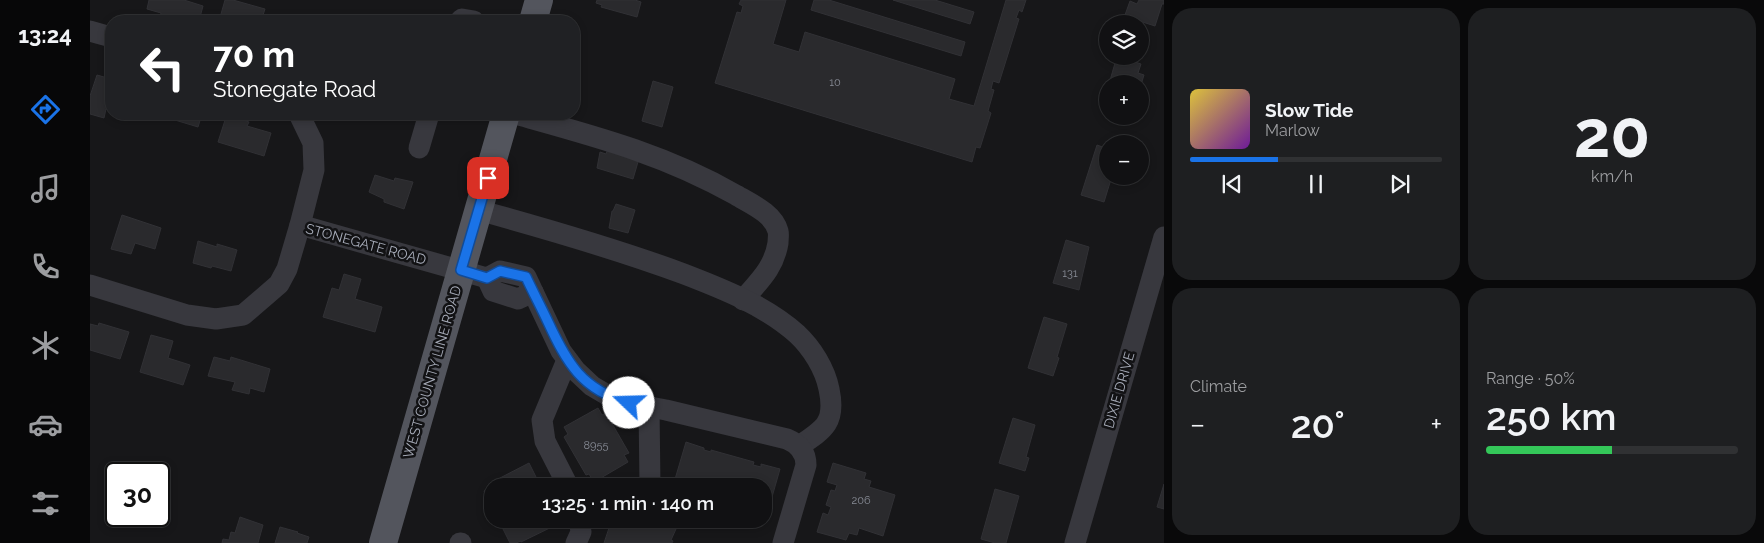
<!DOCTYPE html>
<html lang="en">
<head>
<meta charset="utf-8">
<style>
  :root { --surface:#111113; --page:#1e1f21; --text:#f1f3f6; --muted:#9c9da0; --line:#303133; --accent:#1a73e8 }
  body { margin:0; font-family:Raleway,sans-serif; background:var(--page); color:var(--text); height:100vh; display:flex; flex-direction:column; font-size:19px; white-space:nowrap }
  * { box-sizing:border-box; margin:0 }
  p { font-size:16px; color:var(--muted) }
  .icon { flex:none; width:28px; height:28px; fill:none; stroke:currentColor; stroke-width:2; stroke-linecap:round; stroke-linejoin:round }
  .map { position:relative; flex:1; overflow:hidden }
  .side { display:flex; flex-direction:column; gap:8px; padding:8px; background:#09090a; width:600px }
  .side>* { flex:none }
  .top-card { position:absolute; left:15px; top:15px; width:475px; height:105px; border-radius:20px; box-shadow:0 2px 8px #0003,0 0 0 1px var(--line); background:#202124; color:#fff; overflow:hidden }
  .buttons { position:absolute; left:1009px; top:15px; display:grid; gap:10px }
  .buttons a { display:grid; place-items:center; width:50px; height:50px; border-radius:50%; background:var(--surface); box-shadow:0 2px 8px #0003,0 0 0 1px var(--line); font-size:25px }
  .speed { position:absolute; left:15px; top:462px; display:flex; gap:10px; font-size:25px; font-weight:700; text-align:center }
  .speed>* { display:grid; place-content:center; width:65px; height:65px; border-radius:50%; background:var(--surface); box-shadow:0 2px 8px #0003,0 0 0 1px var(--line); line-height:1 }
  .speed .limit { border:2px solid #111; border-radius:8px; background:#fff; color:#111 }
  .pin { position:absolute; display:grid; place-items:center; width:42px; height:42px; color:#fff; margin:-21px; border-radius:10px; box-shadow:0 2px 8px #0006 }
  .me { position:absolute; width:55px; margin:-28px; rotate:291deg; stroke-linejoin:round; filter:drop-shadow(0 0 4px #0008) }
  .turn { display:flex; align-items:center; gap:18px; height:105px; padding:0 25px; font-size:22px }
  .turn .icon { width:65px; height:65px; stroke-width:2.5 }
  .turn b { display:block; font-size:35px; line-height:42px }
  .big { font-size:38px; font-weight:600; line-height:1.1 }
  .side .widget { flex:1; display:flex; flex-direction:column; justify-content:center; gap:8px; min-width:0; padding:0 18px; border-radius:20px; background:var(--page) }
  .side .dial { align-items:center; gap:0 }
  .dial b { font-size:65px; line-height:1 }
  .song { display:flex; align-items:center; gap:15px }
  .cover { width:60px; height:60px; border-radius:8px; background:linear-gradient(135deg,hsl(50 70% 55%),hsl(280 70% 35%)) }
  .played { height:5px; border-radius:2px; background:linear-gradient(90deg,var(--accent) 35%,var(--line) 35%) }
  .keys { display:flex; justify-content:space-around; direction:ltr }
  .heat { display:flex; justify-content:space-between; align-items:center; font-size:28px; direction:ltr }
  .charge { height:8px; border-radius:4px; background:linear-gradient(90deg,#34c759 50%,var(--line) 0) }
  .side .tiles { flex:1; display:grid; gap:8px; grid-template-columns:repeat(2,1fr) }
  .trip { position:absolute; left:394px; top:478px; width:288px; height:50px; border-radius:20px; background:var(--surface); box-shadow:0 2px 8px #0003,0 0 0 1px var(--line); font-weight:600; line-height:50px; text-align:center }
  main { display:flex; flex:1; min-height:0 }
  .tab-bar { display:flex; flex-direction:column; width:90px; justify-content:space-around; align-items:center; background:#070708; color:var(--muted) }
  .tab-bar .icon { width:35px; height:35px }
  .tab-bar .on { color:var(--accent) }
  .tab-bar b { font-size:22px; color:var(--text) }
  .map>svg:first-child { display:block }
  .building { fill:#2a2a2d; stroke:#313135 }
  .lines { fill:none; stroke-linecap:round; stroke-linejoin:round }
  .minor { stroke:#38383e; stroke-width:21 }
  .major { stroke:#53555d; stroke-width:28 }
  .route-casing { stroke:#114b97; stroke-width:12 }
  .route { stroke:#1a73e8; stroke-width:9 }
  .labels { text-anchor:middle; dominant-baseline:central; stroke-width:5; stroke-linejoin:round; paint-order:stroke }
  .number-label { font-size:11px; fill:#888c96 }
  .street-label { font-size:14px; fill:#a8adba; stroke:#121214 }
</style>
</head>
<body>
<main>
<nav class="tab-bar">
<b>13:24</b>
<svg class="icon on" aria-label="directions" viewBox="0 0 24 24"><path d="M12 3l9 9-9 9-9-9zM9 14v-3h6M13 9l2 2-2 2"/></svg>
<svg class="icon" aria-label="music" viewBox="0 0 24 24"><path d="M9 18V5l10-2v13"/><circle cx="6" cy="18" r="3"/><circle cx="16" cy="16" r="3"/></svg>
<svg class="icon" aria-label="phone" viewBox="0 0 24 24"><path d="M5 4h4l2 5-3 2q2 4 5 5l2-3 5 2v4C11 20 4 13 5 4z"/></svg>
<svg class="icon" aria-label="climate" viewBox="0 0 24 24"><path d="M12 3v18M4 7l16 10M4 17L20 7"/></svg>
<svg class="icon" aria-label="car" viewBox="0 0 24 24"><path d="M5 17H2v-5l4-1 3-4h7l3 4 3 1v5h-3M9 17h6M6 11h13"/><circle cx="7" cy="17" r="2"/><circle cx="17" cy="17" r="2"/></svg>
<svg class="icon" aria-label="filters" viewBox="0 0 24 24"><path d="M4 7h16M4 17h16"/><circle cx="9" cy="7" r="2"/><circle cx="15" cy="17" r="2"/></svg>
</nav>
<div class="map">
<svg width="1074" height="543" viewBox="0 0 1074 543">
  <rect width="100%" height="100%" fill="#171719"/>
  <g class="building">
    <polygon points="59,0 94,0 113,6 109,21 82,21 70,18 71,13 57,9"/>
    <polygon points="135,0 143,0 175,9 171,21 129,21"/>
    <polygon points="507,0 545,0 551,2 547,17 511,7 512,5 506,3"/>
    <polygon points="651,0 696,0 683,44 709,52 715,32 865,79 859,99 884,106 916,0 936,0 932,12 929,10 926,18 929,19 909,83 903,81 901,89 904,90 898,111 901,113 890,148 886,147 882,162 625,83 647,12 651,13 653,6 649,4"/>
    <polygon points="724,0 739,0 875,42 871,56 721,10"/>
    <polygon points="803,0 845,0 884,12 880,24"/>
    <polygon points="1049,0 1074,0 1074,4 1072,4 1065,26 1043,19 1043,18 1035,15 1040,1 1047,4"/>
    <polygon points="1027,56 1051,64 1048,73 1054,75 1050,88 1050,84 1019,84"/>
    <polygon points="7,75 21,79 21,110 16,109 14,118 0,114 0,96"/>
    <polygon points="563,81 583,87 572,127 552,121"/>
    <polygon points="1018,88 1018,110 1011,108"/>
    <polygon points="65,114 112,114 108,127"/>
    <polygon points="137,114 159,122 157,126 181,133 174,156 128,142"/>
    <polygon points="1007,145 1018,149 1018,176 1022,176 1014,202 991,195"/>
    <polygon points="519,146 550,155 543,179 507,168 510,152 516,154"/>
    <polygon points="285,175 304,181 305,178 323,182 314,209 294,202 294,199 279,192"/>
    <polygon points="526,204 545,210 538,233 519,228 522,211 523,211"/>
    <polygon points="32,215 71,228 65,249 45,243 41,254 21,249"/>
    <polygon points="976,240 999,247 989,290 963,283"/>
    <polygon points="108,241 127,247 127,244 147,250 141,271 122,266 121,268 103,263"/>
    <polygon points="254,274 271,279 265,299 292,307 285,332 233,317 242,288 249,290"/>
    <polygon points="954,317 977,324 967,357 969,358 963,376 938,368"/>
    <polygon points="9,323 39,332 30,359 0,350 0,324 8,326"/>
    <polygon points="61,335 83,341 78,358 100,365 93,385 50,372"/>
    <polygon points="124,357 140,361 141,357 180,369 174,392 160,388 159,394 142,390 145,382 118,376"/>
    <polygon points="508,408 512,415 516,413 539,453 534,455 538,462 504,482 499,474 496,475 474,437 478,434 474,427"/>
    <polygon points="923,418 945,425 936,457 939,458 935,471 909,463"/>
    <polygon points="596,442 614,448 614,450 621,452 621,450 664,462 663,465 671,467 671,464 690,469 676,518 672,517 672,486 583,486"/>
    <polygon points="439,463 447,479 439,482 441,486 403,486 402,484 410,480 410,478"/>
    <polygon points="743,463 776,473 774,479 781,481 779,487 805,495 793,536 769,528 767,535 759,533 756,540 727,532 733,513 738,515 741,507 736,505 741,490 745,491 747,485 737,482"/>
    <polygon points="1074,484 1074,509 1067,507"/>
    <polygon points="402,487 402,508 394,491"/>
    <polygon points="905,489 929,496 916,543 905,543 891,539"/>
    <polygon points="150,517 173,525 168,543 132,543 133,539 139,540 141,532 145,533"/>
    <polygon points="408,519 467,519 470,523 431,542 431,541 426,543 420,543"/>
    <polygon points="522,519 557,519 586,529 581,540 583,541 582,543 514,543"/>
    <polygon points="190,527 208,532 207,533 219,537 217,543 185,543"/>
  </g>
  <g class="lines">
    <g class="minor">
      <polyline points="370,21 372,19 384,21"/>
      <polyline points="0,31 21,37"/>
      <path d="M425,114C504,136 574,154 646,195C661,204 683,213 688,231C689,235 688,239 688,243C684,268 669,281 653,300"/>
      <polyline points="329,148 339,114"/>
      <path d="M388,210C457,229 527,249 594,274C633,289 676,306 707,334C722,348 735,369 739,389C746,422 735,429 709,446"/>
      <path d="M210,225L397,278L410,271L436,277L471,351L486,371L502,386L519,396L539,403L576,410L697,439C709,444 716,452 716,465L693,543"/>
      <polyline points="397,278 403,291 428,299 443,292"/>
      <polyline points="0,285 97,315 126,319 153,315 189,284 197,269 210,225 224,170 223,143 209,114"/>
      <polyline points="477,360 452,420 455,441 478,486"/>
      <polyline points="559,407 560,486"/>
      <polyline points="370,543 371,543"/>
      <polyline points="486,543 491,532 489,519"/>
      <polyline points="985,543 1074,237"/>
    </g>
    <g class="major">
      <polyline points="443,21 449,0"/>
      <polyline points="293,543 416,114"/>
    </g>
  </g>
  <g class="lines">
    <defs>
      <path id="route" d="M398,178L371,270L397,278L410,271L436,277C443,292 451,307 458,322C477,363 492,390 539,403"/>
    </defs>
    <use href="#route" class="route-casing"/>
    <use href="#route" class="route"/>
  </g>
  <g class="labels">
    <g class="number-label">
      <text x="745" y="82">10</text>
      <text x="980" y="273">131</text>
      <text x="506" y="445">8955</text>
      <text x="771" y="500">206</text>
    </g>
    <g class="street-label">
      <text transform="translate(276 244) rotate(15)">STONEGATE ROAD</text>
      <text transform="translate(342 372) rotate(-74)">WEST COUNTY LINE ROAD</text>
      <text transform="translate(1029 390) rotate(-74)">DIXIE DRIVE</text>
    </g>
  </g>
</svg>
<div class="buttons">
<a><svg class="icon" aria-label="layers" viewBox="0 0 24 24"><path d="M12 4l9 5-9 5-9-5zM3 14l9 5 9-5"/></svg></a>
<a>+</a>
<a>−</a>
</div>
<div class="speed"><div class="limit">30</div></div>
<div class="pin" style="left:398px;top:178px;background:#d93025"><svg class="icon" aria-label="arrive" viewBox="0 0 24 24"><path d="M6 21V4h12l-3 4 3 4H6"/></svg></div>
<svg class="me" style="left:539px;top:403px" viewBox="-20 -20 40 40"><circle r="19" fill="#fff"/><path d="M0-13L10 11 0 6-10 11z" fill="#1a73e8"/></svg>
<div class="trip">13:25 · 1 min · 140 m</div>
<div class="top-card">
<div class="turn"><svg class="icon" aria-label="left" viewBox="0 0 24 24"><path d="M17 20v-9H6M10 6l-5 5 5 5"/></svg><div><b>70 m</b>Stonegate Road</div></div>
</div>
</div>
<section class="side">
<div class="tiles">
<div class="widget">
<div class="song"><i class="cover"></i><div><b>Slow Tide</b><p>Marlow</p></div></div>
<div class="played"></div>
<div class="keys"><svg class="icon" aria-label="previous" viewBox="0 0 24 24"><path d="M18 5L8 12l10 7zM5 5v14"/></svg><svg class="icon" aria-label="pause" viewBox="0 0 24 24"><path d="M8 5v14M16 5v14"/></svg><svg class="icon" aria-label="next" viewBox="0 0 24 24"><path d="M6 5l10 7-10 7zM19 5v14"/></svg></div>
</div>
<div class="widget dial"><b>20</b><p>km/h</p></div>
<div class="widget"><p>Climate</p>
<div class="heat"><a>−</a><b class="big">20°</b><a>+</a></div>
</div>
<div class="widget"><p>Range · 50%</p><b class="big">250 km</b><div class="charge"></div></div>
</div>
</section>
</main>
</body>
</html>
